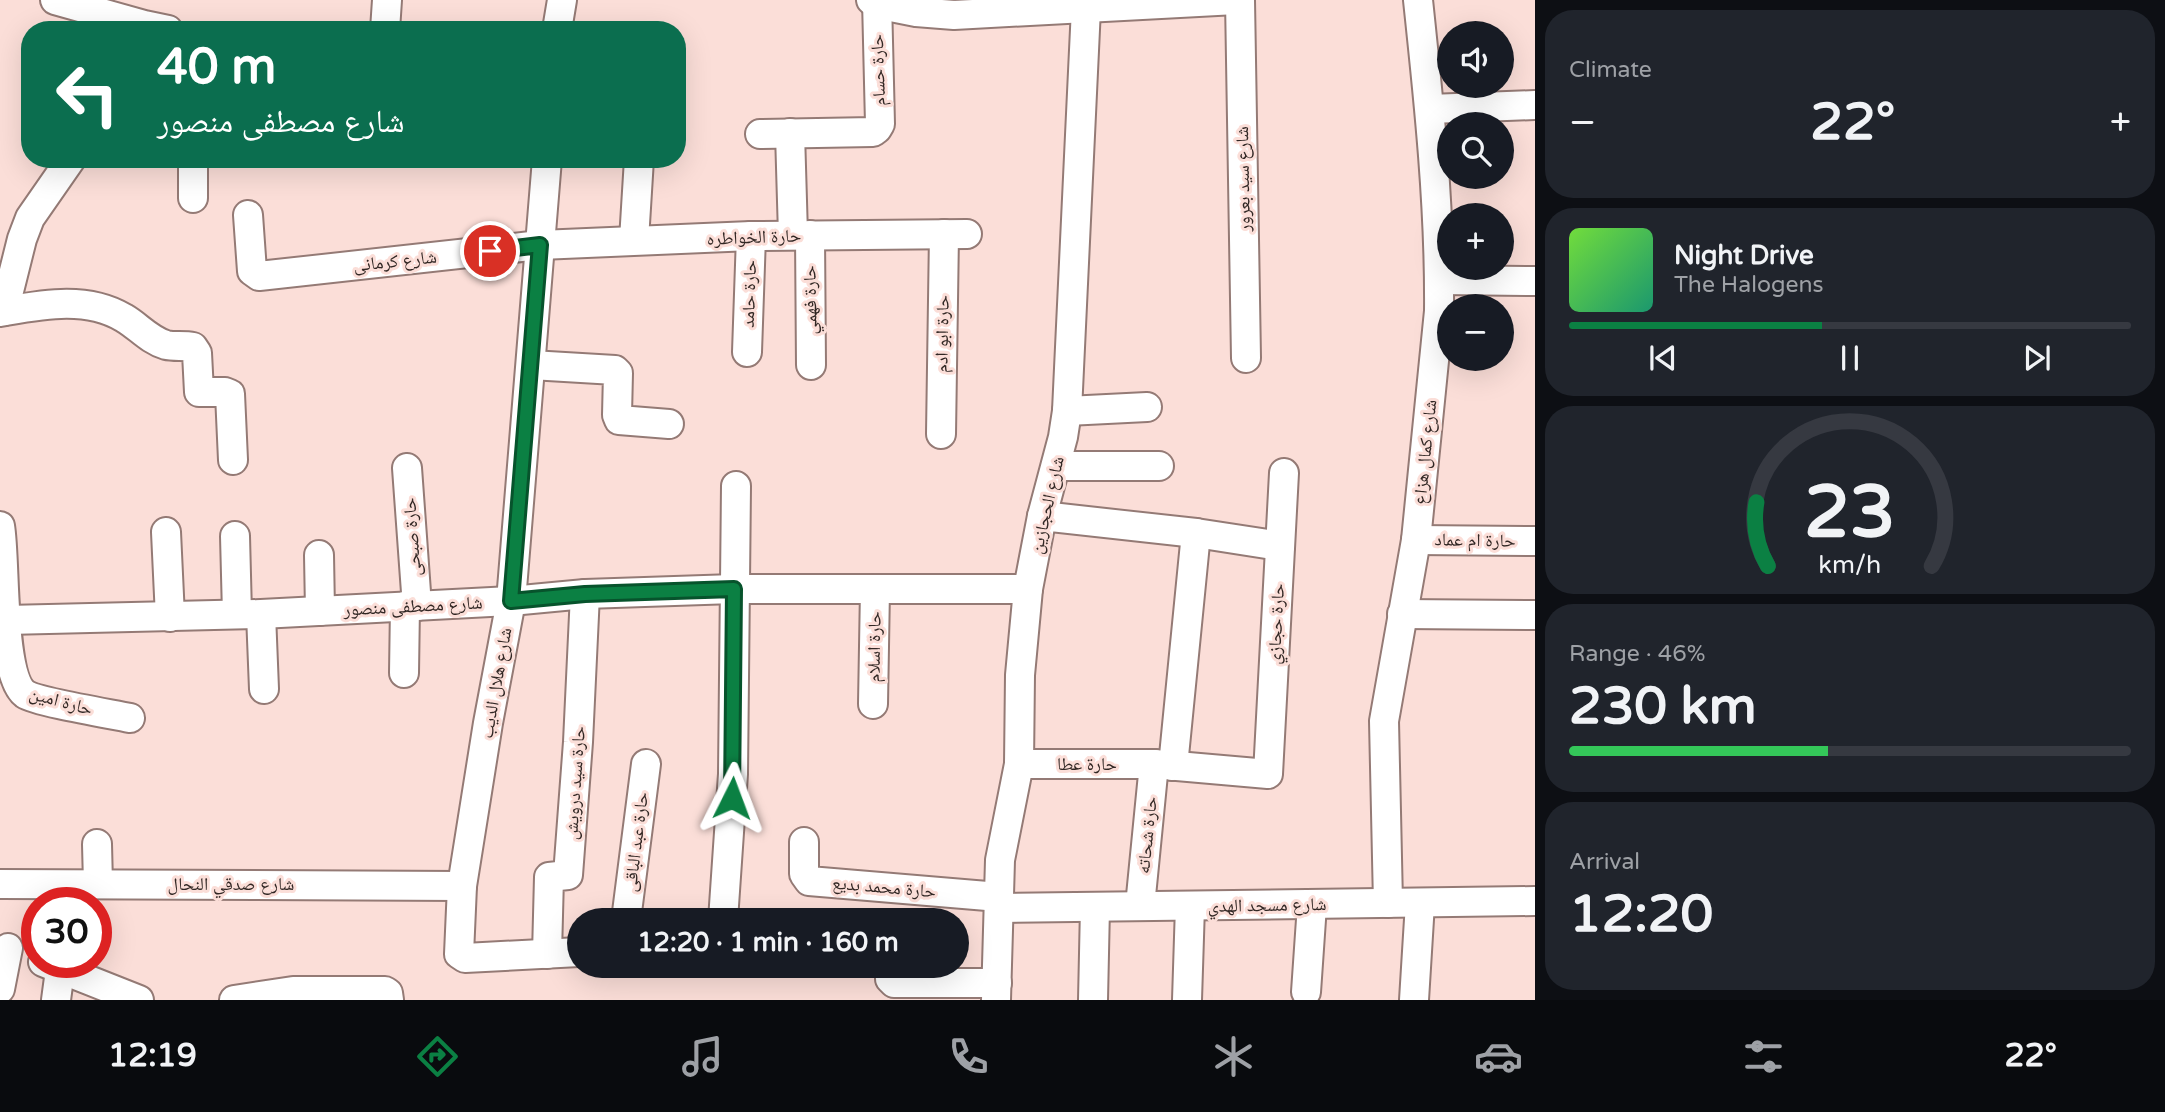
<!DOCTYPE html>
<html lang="en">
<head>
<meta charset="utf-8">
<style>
  :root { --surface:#171b24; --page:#20242c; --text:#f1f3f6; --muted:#9ea1a6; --line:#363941; --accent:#0b8043 }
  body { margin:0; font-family:"Varela Round","Noto Naskh Arabic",sans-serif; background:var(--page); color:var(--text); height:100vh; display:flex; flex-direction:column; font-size:26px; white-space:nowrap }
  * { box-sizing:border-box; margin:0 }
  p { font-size:23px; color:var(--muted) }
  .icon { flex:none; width:38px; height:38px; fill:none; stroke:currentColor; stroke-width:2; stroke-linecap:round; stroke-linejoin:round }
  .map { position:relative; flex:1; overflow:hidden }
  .sheet { display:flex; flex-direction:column; gap:10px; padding:10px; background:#0d0f14; width:630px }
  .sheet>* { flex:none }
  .banner { position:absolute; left:21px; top:21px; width:665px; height:147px; border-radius:28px; box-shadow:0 7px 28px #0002; background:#0b6e4f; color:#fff; overflow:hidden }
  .tools { position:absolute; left:1437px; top:21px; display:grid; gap:14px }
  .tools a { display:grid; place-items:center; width:77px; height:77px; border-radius:50%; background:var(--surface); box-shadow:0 7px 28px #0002; font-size:35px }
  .speed { position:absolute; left:21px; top:887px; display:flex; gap:14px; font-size:35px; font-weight:700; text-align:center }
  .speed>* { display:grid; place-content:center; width:91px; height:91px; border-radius:50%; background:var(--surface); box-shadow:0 7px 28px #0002; line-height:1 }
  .speed .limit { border:10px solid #d22; background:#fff; color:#111 }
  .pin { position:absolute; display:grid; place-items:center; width:60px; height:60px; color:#fff; margin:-30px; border:4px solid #fff; border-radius:50%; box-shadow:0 2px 7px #0007 }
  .me { position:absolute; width:77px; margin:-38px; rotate:3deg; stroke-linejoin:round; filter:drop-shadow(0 0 5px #0008) }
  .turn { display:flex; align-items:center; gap:24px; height:147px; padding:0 21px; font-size:32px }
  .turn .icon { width:91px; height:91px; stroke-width:2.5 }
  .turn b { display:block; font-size:49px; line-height:60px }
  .big { font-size:52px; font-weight:700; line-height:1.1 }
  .sheet .widget { flex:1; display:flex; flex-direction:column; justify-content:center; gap:10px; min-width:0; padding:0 24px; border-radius:28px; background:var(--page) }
  .sheet .dial { align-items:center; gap:0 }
  .dial svg { height:182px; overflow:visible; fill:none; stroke:var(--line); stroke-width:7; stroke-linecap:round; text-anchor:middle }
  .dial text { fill:var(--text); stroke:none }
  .song { display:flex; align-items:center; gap:21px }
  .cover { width:84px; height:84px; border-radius:10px; background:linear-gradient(135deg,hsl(100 70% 55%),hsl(160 70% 35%)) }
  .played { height:7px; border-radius:4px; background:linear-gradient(90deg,var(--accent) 45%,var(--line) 45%) }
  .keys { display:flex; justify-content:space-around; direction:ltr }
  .heat { display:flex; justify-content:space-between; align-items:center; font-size:38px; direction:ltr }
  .charge { height:10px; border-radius:5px; background:linear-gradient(90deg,#34c759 46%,var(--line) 0) }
  .trip { position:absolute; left:567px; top:908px; width:402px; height:70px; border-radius:35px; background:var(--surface); box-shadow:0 7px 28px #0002; font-weight:700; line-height:70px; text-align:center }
  .menu { display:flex; height:112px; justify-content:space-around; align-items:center; background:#090b0e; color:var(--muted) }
  .menu .icon { width:49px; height:49px }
  .menu .current { color:var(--accent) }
  .menu b { font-size:32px; color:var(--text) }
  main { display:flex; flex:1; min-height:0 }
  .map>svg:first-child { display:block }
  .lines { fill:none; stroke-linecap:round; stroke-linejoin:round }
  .street-casing { stroke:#947a75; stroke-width:32 }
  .street { stroke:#fff; stroke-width:28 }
  .route-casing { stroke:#07532c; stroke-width:18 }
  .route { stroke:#0b8043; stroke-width:12 }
  .labels { text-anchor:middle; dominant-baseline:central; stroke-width:6; stroke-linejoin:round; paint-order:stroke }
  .street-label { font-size:18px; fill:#312724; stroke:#fbded8 }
</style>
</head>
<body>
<main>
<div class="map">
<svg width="1535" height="1000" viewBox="0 0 1535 1000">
  <rect width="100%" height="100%" fill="#fbded8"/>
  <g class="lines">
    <defs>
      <g id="street">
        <polyline points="55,0 144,25 168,30"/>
        <polyline points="871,0 876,4 916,12 954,15 1236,0"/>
        <polyline points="1240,0 1246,358"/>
        <polyline points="385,30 387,0"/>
        <polyline points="557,30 562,0"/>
        <polyline points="1430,109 1535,105"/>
        <polyline points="790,133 793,235"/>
        <polyline points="760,134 873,132 877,129 880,124 877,0"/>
        <polyline points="547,159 511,601 488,723 462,886 459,954 465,958 579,952"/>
        <polyline points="193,198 193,159"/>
        <polyline points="248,215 252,271 259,276 540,245 751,236 967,234"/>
        <polyline points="810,235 811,365"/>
        <polyline points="634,240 639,159"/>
        <polyline points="1440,280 1535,281"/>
        <polyline points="4,311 22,239 30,218 71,159"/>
        <path d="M0,312C40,305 86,295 124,318C138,326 149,340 166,345C174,347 184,345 193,347L197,353L199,392H225L230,394L233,460"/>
        <polyline points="747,352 751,236"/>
        <polyline points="531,365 615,370 618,373 617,415 619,420 669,424"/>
        <polyline points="1067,411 1147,407"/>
        <polyline points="941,434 944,234"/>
        <polyline points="1056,466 1159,466"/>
        <polyline points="407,468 417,606"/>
        <polyline points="1042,516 1196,533 1280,546"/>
        <path d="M0,526C6,559 0,676 25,694C37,702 111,714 130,718"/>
        <polyline points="166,532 170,617"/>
        <polyline points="235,536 237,614"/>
        <polyline points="1416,540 1535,541"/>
        <polyline points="319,555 320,611"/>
        <polyline points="261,614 264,689"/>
        <polyline points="1402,614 1535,615"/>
        <polyline points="7,620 261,614 511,601 585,594 734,589 1028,589"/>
        <polyline points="404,673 405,606"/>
        <polyline points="873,704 875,589"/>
        <polyline points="1019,764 1154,764 1268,774 1284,473"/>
        <polyline points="1173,766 1196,533"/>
        <polyline points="804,842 804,874 809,881 999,897"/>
        <polyline points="97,844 98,884"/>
        <polyline points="0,884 462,886"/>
        <path d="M1388,903L1384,721L1416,540L1439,311C1440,208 1429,103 1418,0"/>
        <polyline points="1140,906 1154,764"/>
        <polyline points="999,908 1535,901"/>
        <polyline points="626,920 646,764"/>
        <polyline points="723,920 733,774 736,486"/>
        <polyline points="547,954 549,877 568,875 578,742 585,594"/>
        <polyline points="43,962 139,1000"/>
        <polyline points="890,966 890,979 894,983 997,983"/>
        <polyline points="0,989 8,948"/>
        <polyline points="1306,992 1312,905"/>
        <polyline points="56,1000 60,970"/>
        <polyline points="234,1000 293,991 385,991 388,993 389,1000"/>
        <polyline points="996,1000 1000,860 1019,764 1020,675 1028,589 1042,516 1063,437 1067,411 1086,8"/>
        <polyline points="1093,1000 1095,907"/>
        <polyline points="1187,1000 1190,906"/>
        <polyline points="1414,1000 1420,903"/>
      </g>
    </defs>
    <use href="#street" class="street-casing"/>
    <use href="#street" class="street"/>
  </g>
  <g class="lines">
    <defs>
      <polyline id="route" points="490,251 540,245 511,601 585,594 734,589 732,798"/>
    </defs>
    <use href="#route" class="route-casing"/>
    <use href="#route" class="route"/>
  </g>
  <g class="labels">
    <g class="street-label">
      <text transform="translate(878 70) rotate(-92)">حارة حسام</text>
      <text transform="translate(1243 179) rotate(-91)">شارع سيد بعرور</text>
      <text transform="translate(754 237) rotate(-2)">حارة الخواطره</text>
      <text transform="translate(395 261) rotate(-6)">شارع كرمانى</text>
      <text transform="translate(749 294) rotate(-88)">حارة حامد</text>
      <text transform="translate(810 300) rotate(-91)">حارة فهمي</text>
      <text transform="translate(942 334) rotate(-89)">حارة ابو ادم</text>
      <text transform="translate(1425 452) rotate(-84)">شارع كمال هزاع</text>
      <text transform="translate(1047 505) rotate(-77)">شارع الحجازين</text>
      <text transform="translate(412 537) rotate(-94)">حارة صبحى</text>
      <text transform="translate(1475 540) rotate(1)">حارة ام عماد</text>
      <text transform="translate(413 606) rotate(-3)">شارع مصطفى منصور</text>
      <text transform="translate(1276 624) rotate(-87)">حارة حجازي</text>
      <text transform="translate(874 647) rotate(-89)">حارة اسلام</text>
      <text transform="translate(496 683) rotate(-80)">شارع هلال الديب</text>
      <text transform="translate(61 701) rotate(15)">حارة امين</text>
      <text x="1087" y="764">حارة عطا</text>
      <text transform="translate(575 783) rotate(-86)">حارة سيد درويش</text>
      <text transform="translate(1147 835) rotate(-84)">حارة شحاته</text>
      <text transform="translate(636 842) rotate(-83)">حارة عبد الباقى</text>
      <text x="231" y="884">شارع صدقي النحال</text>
      <text transform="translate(884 887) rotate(5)">حارة محمد بديع</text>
      <text transform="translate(1267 905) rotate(-1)">شارع مسجد الهدي</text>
    </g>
  </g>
</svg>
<div class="tools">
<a><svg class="icon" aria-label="sound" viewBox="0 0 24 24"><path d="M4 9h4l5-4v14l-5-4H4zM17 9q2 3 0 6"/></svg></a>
<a><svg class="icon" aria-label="search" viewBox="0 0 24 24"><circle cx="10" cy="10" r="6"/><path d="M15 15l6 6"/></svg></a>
<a>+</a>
<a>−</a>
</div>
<div class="speed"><div class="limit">30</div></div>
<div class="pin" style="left:490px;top:251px;background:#d93025"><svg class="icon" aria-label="arrive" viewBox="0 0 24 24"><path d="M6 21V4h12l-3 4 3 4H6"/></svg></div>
<svg class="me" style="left:732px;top:798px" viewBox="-20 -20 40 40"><path d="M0-17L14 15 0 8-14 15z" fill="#0b8043" stroke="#fff" stroke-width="4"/></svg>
<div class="trip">12:20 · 1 min · 160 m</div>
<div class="banner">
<div class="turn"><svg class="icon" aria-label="left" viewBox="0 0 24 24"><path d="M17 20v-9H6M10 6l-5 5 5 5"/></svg><div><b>40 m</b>شارع مصطفى منصور</div></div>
</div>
</div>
<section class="sheet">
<div class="widget"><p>Climate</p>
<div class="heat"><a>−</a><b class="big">22°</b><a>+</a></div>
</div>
<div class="widget">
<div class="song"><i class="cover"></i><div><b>Night Drive</b><p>The Halogens</p></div></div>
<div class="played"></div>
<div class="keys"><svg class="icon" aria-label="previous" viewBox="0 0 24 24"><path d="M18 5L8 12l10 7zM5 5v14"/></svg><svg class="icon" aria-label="pause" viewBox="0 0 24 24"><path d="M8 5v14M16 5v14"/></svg><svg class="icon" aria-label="next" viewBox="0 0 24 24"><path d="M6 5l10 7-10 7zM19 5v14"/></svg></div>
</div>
<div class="widget dial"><svg viewBox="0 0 100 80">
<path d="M14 69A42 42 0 1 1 86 69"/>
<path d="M14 69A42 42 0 0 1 9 41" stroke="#0b8043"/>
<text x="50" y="56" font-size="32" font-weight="700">23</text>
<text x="50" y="72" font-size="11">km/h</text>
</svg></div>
<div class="widget"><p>Range · 46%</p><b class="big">230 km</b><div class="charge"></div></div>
<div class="widget"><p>Arrival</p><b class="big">12:20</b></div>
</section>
</main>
<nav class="menu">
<b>12:19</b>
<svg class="icon current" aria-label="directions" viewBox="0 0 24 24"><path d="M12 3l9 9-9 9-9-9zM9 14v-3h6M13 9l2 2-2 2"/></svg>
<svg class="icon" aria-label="music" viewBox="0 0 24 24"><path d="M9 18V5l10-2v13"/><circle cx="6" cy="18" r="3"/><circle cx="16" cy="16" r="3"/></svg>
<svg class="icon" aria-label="phone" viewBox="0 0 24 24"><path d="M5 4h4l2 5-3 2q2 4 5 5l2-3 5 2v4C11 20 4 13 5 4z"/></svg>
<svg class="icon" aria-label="climate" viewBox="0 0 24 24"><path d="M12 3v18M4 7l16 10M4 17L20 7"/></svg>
<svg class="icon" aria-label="car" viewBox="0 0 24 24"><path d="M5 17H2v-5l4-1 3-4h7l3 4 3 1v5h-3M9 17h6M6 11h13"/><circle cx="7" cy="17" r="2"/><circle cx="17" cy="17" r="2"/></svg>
<svg class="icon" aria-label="filters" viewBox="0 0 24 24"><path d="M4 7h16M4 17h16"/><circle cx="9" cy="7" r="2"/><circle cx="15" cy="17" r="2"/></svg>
<b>22°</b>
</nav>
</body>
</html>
